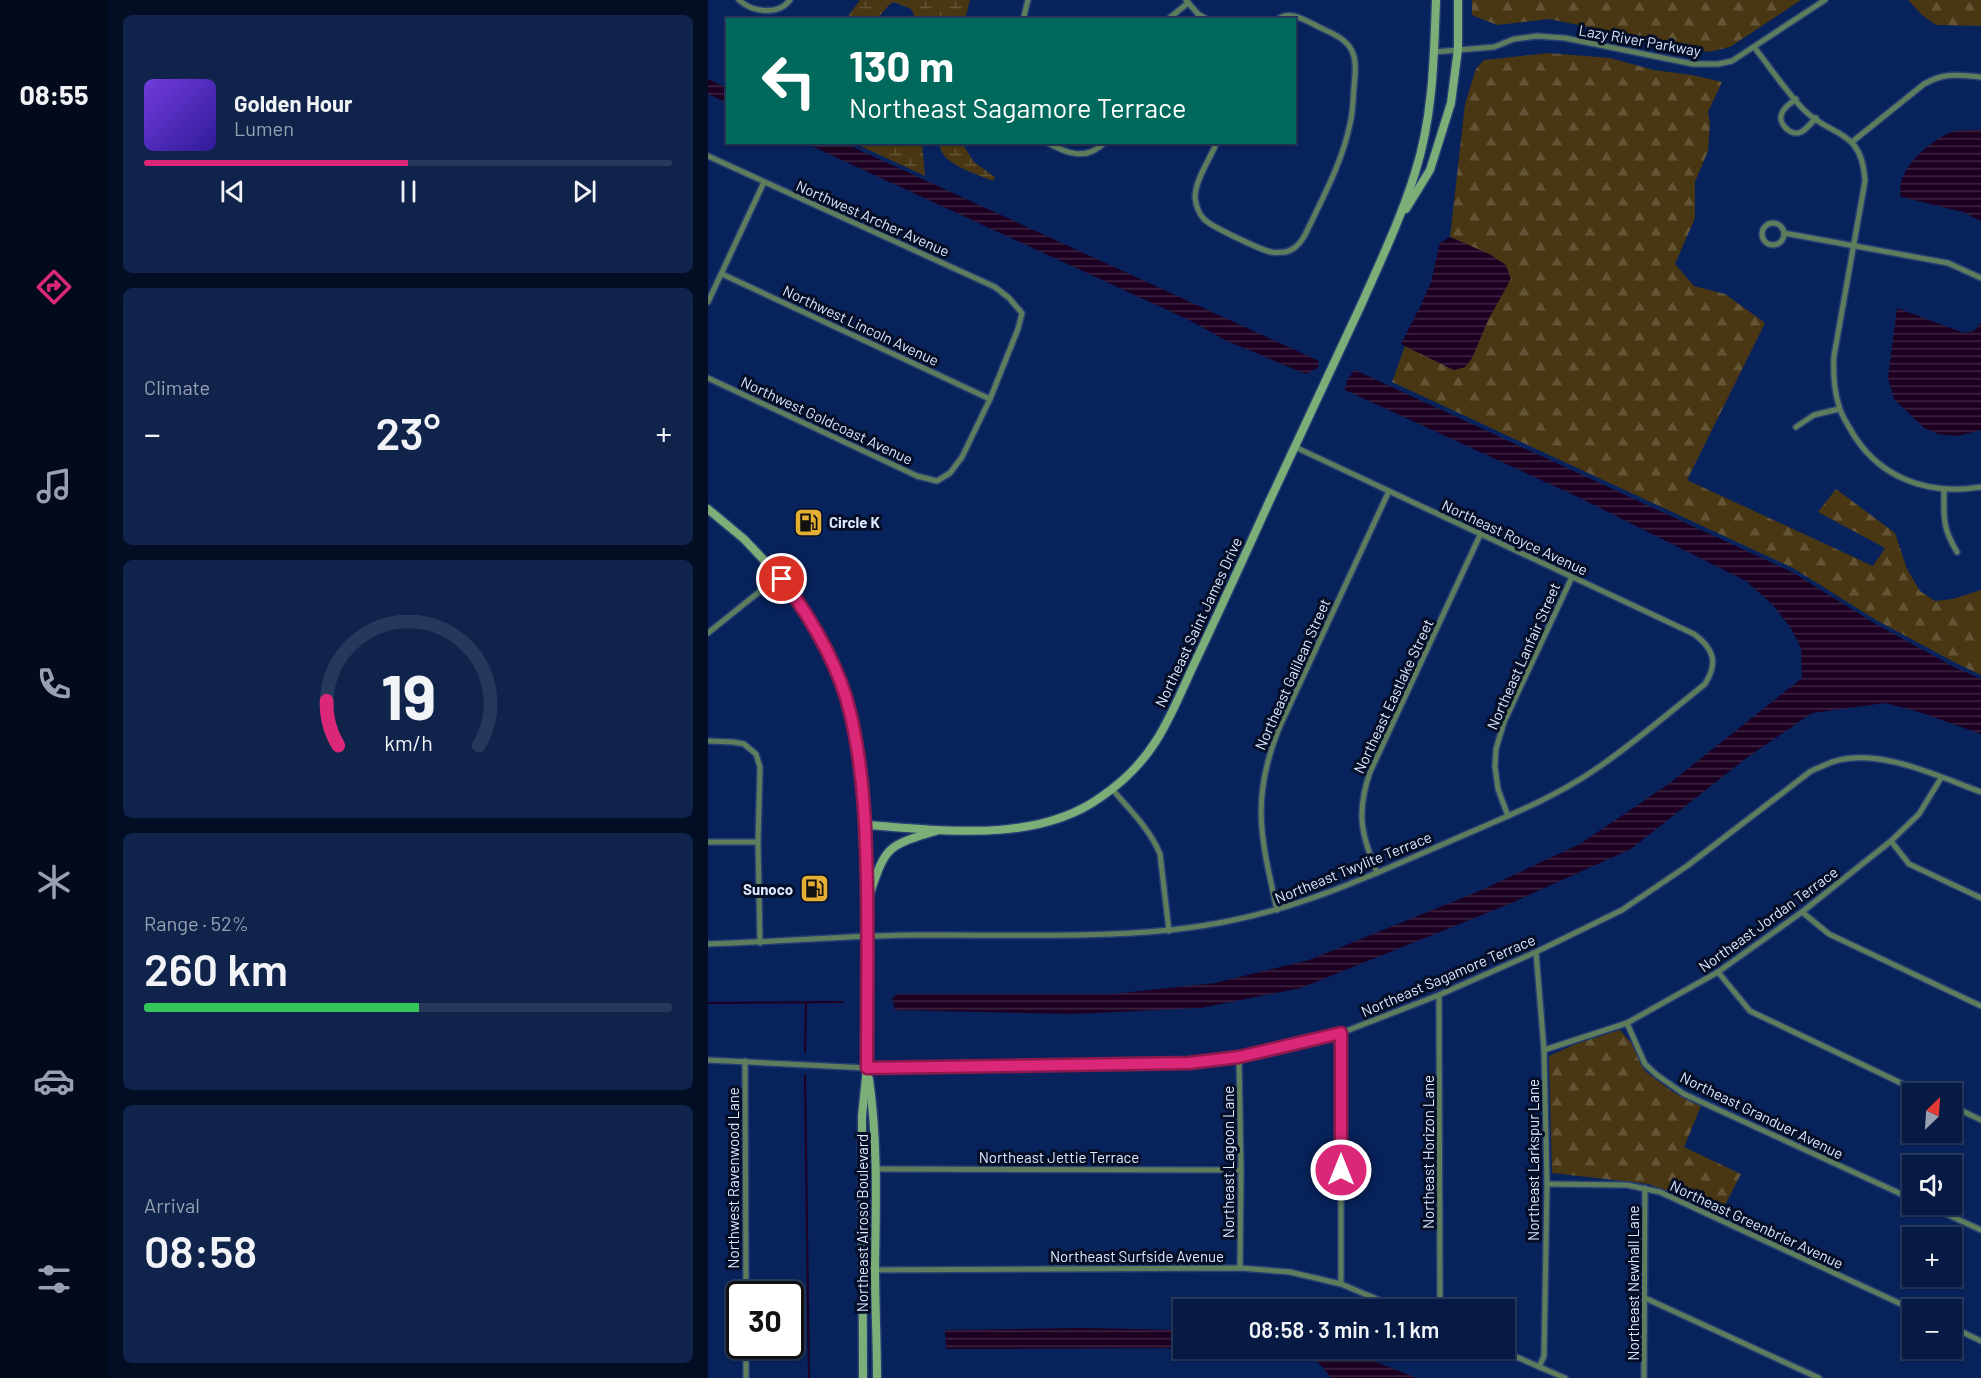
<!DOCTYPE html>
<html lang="en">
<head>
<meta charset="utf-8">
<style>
  :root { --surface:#061a44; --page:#0f234b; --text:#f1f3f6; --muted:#98a1b2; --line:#27385d; --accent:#db2777 }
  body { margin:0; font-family:Barlow,sans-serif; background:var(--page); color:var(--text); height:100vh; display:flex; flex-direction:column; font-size:22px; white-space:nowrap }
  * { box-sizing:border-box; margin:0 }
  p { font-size:20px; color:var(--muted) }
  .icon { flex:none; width:33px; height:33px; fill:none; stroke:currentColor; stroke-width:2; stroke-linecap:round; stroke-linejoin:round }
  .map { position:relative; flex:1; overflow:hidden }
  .panel { display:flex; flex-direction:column; gap:15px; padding:15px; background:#030e25; width:600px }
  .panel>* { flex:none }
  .banner { position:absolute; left:18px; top:18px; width:570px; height:126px; border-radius:0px; box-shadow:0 2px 4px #0004,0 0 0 2px var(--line); background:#00695c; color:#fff; overflow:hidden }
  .needle { width:39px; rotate:25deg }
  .controls { position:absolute; left:1194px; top:1083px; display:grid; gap:12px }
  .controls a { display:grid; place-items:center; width:60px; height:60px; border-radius:0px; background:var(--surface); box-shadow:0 2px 4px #0004,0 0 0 2px var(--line); font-size:30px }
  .speed { position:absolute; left:18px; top:1281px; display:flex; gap:12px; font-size:30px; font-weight:700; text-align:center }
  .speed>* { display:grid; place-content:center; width:78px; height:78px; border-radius:50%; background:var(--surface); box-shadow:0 2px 4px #0004,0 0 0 2px var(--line); line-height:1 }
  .speed .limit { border:3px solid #111; border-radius:9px; background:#fff; color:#111 }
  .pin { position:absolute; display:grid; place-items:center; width:51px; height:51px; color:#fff; margin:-26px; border:3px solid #fff; border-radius:50%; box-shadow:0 2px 6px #0007 }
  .me { position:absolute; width:66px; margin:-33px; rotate:0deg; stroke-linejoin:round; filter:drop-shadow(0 0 4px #0008) }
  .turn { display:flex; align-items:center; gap:21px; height:126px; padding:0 24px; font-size:27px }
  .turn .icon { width:78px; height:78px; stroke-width:2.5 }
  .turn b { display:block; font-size:42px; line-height:51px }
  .big { font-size:45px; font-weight:600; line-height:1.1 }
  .panel .card { flex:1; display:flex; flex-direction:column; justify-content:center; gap:9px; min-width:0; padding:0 21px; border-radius:9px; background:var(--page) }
  .panel .dial { align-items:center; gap:0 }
  .dial svg { height:156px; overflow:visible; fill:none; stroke:var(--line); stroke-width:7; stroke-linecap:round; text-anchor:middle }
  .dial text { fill:var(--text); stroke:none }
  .song { display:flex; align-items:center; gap:18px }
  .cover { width:72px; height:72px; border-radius:9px; background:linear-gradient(135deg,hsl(260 70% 55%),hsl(250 70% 35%)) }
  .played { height:6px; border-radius:3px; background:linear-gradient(90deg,var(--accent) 50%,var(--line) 50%) }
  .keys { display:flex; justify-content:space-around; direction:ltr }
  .heat { display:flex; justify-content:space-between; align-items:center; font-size:33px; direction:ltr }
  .charge { height:9px; border-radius:4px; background:linear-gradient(90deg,#34c759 52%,var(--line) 0) }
  .trip { position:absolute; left:465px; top:1299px; width:342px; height:60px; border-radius:0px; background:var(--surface); box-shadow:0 2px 4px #0004,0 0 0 2px var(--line); font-weight:600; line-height:60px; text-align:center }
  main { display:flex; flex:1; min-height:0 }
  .tabs { display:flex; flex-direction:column; width:108px; justify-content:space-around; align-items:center; background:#020a1b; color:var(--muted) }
  .tabs .icon { width:42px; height:42px }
  .tabs .current { color:var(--accent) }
  .tabs b { font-size:27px; color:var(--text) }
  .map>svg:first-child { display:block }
  .forest { fill:url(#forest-firs) }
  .wetland { fill:url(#wetland-marsh) }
  .water { fill:url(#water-rules) }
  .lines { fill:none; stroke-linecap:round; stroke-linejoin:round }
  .stream { stroke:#1d0021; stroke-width:2 }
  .street-casing { stroke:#263e72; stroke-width:8 }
  .secondary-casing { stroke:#263e72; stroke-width:11 }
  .street { stroke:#5e7d5c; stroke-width:5 }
  .secondary { stroke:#7cae78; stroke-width:8 }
  .route-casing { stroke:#8e194d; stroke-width:15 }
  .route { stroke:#db2777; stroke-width:10 }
  .labels { text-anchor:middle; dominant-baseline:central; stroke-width:6; stroke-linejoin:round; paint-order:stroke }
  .street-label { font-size:15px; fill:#dde9ff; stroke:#040e27 }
  .poi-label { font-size:15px; font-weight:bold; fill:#dde9ff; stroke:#040e27; text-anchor:start }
</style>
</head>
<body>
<main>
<nav class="tabs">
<b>08:55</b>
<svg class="icon current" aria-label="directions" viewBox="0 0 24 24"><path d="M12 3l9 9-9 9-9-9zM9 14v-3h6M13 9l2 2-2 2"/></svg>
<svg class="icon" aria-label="music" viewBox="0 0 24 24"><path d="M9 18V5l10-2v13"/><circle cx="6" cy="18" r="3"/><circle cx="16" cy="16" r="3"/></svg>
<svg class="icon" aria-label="phone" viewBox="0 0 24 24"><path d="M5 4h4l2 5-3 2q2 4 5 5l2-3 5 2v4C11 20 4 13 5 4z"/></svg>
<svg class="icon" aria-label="climate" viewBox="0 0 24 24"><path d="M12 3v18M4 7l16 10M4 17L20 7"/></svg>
<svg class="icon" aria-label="car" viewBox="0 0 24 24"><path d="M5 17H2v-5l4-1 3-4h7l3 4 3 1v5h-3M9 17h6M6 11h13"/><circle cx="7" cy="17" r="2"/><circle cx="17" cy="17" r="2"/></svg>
<svg class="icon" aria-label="filters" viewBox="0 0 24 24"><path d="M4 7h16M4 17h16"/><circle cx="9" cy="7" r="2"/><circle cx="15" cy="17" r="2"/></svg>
</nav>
<section class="panel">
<div class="card">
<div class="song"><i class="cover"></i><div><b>Golden Hour</b><p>Lumen</p></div></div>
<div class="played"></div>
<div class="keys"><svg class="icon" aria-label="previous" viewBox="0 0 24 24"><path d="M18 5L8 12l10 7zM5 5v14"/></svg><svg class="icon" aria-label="pause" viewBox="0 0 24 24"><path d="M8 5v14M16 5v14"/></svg><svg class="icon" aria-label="next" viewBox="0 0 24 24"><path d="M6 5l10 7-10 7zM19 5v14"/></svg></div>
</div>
<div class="card"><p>Climate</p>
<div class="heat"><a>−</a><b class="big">23°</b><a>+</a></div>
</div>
<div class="card dial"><svg viewBox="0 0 100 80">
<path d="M14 69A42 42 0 1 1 86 69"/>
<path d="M14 69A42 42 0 0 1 8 46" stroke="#db2777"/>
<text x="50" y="56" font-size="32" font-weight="700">19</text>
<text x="50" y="72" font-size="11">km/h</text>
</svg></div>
<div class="card"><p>Range · 52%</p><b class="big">260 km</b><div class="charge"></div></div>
<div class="card"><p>Arrival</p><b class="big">08:58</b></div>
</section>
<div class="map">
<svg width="1273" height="1378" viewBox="0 0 1273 1378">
  <defs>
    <pattern id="forest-firs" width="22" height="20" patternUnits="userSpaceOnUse" patternTransform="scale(1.5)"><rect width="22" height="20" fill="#493713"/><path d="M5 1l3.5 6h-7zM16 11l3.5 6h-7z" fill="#635436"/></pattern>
    <pattern id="wetland-marsh" width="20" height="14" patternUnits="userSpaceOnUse" patternTransform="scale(1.5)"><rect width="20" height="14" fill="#493713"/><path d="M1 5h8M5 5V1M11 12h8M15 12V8" fill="none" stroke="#635436"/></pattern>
    <pattern id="water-rules" width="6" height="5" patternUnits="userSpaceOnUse" patternTransform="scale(1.5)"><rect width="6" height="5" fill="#1d0021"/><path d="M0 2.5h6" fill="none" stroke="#3d2542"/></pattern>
  </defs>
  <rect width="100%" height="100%" fill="#08225b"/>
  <g class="forest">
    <polygon points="764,0 1093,0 1022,47 1001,52 841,19 789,25 764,15"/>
    <polygon points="1200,0 1273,0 1273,26 1228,25 1214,15"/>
    <polygon points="840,53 902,58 946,70 984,75 1014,82 1000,112 1002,124 1000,151 987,182 987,218 967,264 986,286 1017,294 1057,323 979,480 1165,566 1177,548 1110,512 1128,489 1187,533 1199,569 1212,591 1227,601 1245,599 1273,590 1273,675 1248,663 1168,620 1085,568 684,382 697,346 746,370 757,367 764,358 780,320 783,255 742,237 757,104 768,69 776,60"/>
    <polygon points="912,1030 924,1044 938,1072 965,1092 993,1106 976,1147 1033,1174 1014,1211 1015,1215 941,1184 844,1173 841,1056 870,1043"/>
  </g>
  <g class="wetland">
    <polygon points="152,0 262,0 257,19 208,19 203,9 186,2 181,5 169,19 138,19"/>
    <polygon points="146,143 214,143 217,176"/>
    <path d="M231,143H254L266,162L287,177L285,181C267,173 233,165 231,143Z"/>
  </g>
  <g class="water">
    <polygon points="0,79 19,88 19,103 0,94"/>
    <path d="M1264,130H1273V221L1255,212L1193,197C1187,170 1220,143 1241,133C1248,130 1257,130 1264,130Z"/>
    <polygon points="97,143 136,143 611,361 610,368 598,374 517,340 483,321"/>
    <polygon points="742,237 783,255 798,265 803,279 780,320 764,358 757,367 746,370 693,344 714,303 723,282 732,243"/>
    <polygon points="1189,308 1256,333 1266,331 1273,323 1273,430 1249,436 1230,434 1216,428 1186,399 1180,378"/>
    <polygon points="647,370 1084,572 1166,623 1246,667 1273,679 1273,734 1211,712 1177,703 1104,713 1037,759 923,849 801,904 593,988 493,1008 364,1014 187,1010 184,999 189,994 404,994 507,983 601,960 769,892 872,844 962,783 1094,678 1093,648 1083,628 1065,605 1038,581 870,497 637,390 639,380"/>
    <polygon points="374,1328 475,1330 475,1348 238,1349 237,1330"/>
    <path d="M525,1349H635L709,1378H623C619,1372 613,1365 607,1360C585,1345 551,1349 525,1349Z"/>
  </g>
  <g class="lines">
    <g class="stream">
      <polyline points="0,1003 135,1002"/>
      <polyline points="97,1052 98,1002"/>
      <polyline points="97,1075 101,1378"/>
    </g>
    <defs>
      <g id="street">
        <path d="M31,0C44,12 70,16 82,0"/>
        <polyline points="478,0 490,14 500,20"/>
        <polyline points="315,20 320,0"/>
        <polyline points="459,20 480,3"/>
        <path d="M1046,47C1062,67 1079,93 1096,110C1124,138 1154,128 1157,181L1126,356C1125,373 1126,390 1131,406C1133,414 1137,420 1141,427C1168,477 1218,496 1273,487"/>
        <polyline points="726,52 786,47 806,39 829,36 857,38 985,64 1010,64 1024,61 1117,0"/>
        <path d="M1088,99C1083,103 1076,107 1074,113C1069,123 1083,137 1093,132C1099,129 1103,123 1108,118"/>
        <path d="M338,142C358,153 378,162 397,142"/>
        <path d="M509,142C502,159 487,180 487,198C488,205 491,214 496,219C502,226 553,250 563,252C566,253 573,252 577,252C587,250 592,243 597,235C614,199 634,163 642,124C645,112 645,99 646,87C647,76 649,61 644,51C638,38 623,33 611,27C598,21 582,9 569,20"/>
        <path d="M1144,142L1216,84C1237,72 1250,75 1273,77"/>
        <polyline points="0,156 287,287 301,298 314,313 310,329 282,399 254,457 242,473 229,481 209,476 0,378"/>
        <circle cx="1065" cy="234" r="11"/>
        <polyline points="1076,233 1240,263 1273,278"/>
        <polyline points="14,274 282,399"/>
        <polyline points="0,302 56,182"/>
        <polyline points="1088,427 1106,415 1131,409"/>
        <path d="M1236,490C1236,518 1234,527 1249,552"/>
        <polyline points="0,633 71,576"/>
        <polyline points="0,741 25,742 36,744 48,754 52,767 50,842 52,943"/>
        <path d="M404,789C421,809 442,829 452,854L461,931"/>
        <polyline points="800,816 790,789 787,767 788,749 796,722 864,577"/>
        <polyline points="1183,841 1201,864 1273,898"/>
        <polyline points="0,842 50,842"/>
        <path d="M669,873C653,834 648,813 662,772L773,533"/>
        <path d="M569,910C553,837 542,799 572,726L681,491"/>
        <polyline points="1094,912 1121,934 1273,1006"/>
        <path d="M0,944C71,942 142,935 213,935C312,934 423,941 521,921C598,906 669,873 740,842C790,820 843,800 888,769C925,744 962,712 997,684C1011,662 1005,648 986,634L587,447"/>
        <polyline points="828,952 836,1050 839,1184 836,1356 831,1367"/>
        <polyline points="1010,972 1042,1011 1216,1094"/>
        <polyline points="731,995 732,1310"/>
        <polyline points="919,1023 937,1064 949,1075 976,1094 1204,1199"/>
        <polyline points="836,1050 919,1023 1010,972 1094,912 1183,841 1211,814 1233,778"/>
        <polyline points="531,1057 533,1170 532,1268"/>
        <path d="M0,1060L159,1068L481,1063L531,1057L633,1033L731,995L828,952L914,910L979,866L1103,771C1110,768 1117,765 1124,762C1171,747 1229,776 1273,792"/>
        <polyline points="37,1061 38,1294"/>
        <polyline points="1244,1106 1273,1120"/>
        <polyline points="169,1169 533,1170"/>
        <polyline points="839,1184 919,1185 952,1192 1206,1310"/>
        <polyline points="1217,1204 1273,1230"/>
        <polyline points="156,1270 532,1268 582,1272 633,1284 695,1310"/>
        <polyline points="633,1284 633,1033"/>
        <polyline points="937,1298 1111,1378"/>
        <polyline points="1244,1327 1273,1341"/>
        <polyline points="38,1346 38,1378"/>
        <polyline points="788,1348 857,1378"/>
        <polyline points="936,1378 937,1188"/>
      </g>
      <g id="secondary">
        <polyline points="698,209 722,170 743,103 750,49 750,0"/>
        <polyline points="0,509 36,539 71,576 95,609 124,663 142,711 150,758 158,825 160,935 159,1068 154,1116 155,1378"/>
        <path d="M158,825C234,830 328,844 393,797C415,782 434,763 448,741C464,716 475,687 488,660C513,608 537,555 561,502C592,436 623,369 654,303C673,260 693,218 707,173C725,117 726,58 728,0"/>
        <path d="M161,896C178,846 178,846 228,831"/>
        <path d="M161,1079C170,1142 168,1204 167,1267C167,1304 169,1341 169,1378"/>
      </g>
    </defs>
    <use href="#street" class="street-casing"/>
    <use href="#secondary" class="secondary-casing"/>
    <use href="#street" class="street"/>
    <use href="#secondary" class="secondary"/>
  </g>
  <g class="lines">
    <defs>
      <path id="route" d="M74,579C102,617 131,666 142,712C156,771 158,830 159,889C160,949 159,1008 159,1068L481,1063L531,1057L633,1033V1170"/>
    </defs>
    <use href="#route" class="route-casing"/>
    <use href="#route" class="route"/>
  </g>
  <defs>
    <symbol id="fuel-square" viewBox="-11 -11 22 22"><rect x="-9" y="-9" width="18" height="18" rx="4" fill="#e4ae35" stroke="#040e27"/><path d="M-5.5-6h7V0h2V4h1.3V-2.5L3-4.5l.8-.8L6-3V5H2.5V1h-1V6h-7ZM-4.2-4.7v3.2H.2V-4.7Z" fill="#111"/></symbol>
  </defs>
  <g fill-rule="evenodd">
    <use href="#fuel-square" x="84" y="506" width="33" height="33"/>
    <use href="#fuel-square" x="90" y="872" width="33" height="33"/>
  </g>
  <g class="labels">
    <g class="street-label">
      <text transform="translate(932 40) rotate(10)">Lazy River Parkway</text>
      <text transform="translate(165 218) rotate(24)">Northwest Archer Avenue</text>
      <text transform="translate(153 325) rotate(25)">Northwest Lincoln Avenue</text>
      <text transform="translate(119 420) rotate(25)">Northwest Goldcoast Avenue</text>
      <text transform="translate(807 537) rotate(25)">Northeast Royce Avenue</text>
      <text transform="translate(490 622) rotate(-65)">Northeast Saint James Drive</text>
      <text transform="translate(815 656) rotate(-66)">Northeast Lanfair Street</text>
      <text transform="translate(584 674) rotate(-66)">Northeast Galilean Street</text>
      <text transform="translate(685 696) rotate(-65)">Northeast Eastlake Street</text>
      <text transform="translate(645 867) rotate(-22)">Northeast Twylite Terrace</text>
      <text transform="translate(1060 919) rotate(-36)">Northeast Jordan Terrace</text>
      <text transform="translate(740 975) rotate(-23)">Northeast Sagamore Terrace</text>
      <text transform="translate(1054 1115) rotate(26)">Northeast Granduer Avenue</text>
      <text transform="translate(720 1152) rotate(-90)">Northeast Horizon Lane</text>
      <text x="351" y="1157">Northeast Jettie Terrace</text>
      <text transform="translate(825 1160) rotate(-90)">Northeast Larkspur Lane</text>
      <text transform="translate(520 1162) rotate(-90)">Northeast Lagoon Lane</text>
      <text transform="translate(25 1178) rotate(-90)">Northwest Ravenwood Lane</text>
      <text transform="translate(154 1223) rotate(-90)">Northeast Airoso Boulevard</text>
      <text transform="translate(1049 1224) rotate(25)">Northeast Greenbrier Avenue</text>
      <text x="429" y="1256">Northeast Surfside Avenue</text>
      <text transform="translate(925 1283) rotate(-90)">Northeast Newhall Lane</text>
    </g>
    <g class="poi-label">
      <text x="121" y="522">Circle K</text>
      <text x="85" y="889" text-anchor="end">Sunoco</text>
    </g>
  </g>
</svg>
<div class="controls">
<a><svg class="needle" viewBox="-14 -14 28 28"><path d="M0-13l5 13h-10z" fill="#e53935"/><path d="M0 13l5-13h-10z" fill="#98a1b2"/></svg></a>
<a><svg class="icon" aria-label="sound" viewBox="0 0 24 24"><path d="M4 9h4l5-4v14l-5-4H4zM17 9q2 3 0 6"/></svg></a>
<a>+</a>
<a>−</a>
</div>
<div class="speed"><div class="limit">30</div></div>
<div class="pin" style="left:74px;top:579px;background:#d93025"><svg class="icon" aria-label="arrive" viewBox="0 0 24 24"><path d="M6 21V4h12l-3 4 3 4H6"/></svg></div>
<svg class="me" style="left:633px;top:1170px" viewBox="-20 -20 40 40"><circle r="17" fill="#db2777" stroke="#fff" stroke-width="3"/><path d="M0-11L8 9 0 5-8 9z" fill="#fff"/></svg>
<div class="trip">08:58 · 3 min · 1.1 km</div>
<div class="banner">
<div class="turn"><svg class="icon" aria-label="left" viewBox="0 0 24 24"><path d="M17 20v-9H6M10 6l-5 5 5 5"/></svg><div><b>130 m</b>Northeast Sagamore Terrace</div></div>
</div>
</div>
</main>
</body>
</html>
